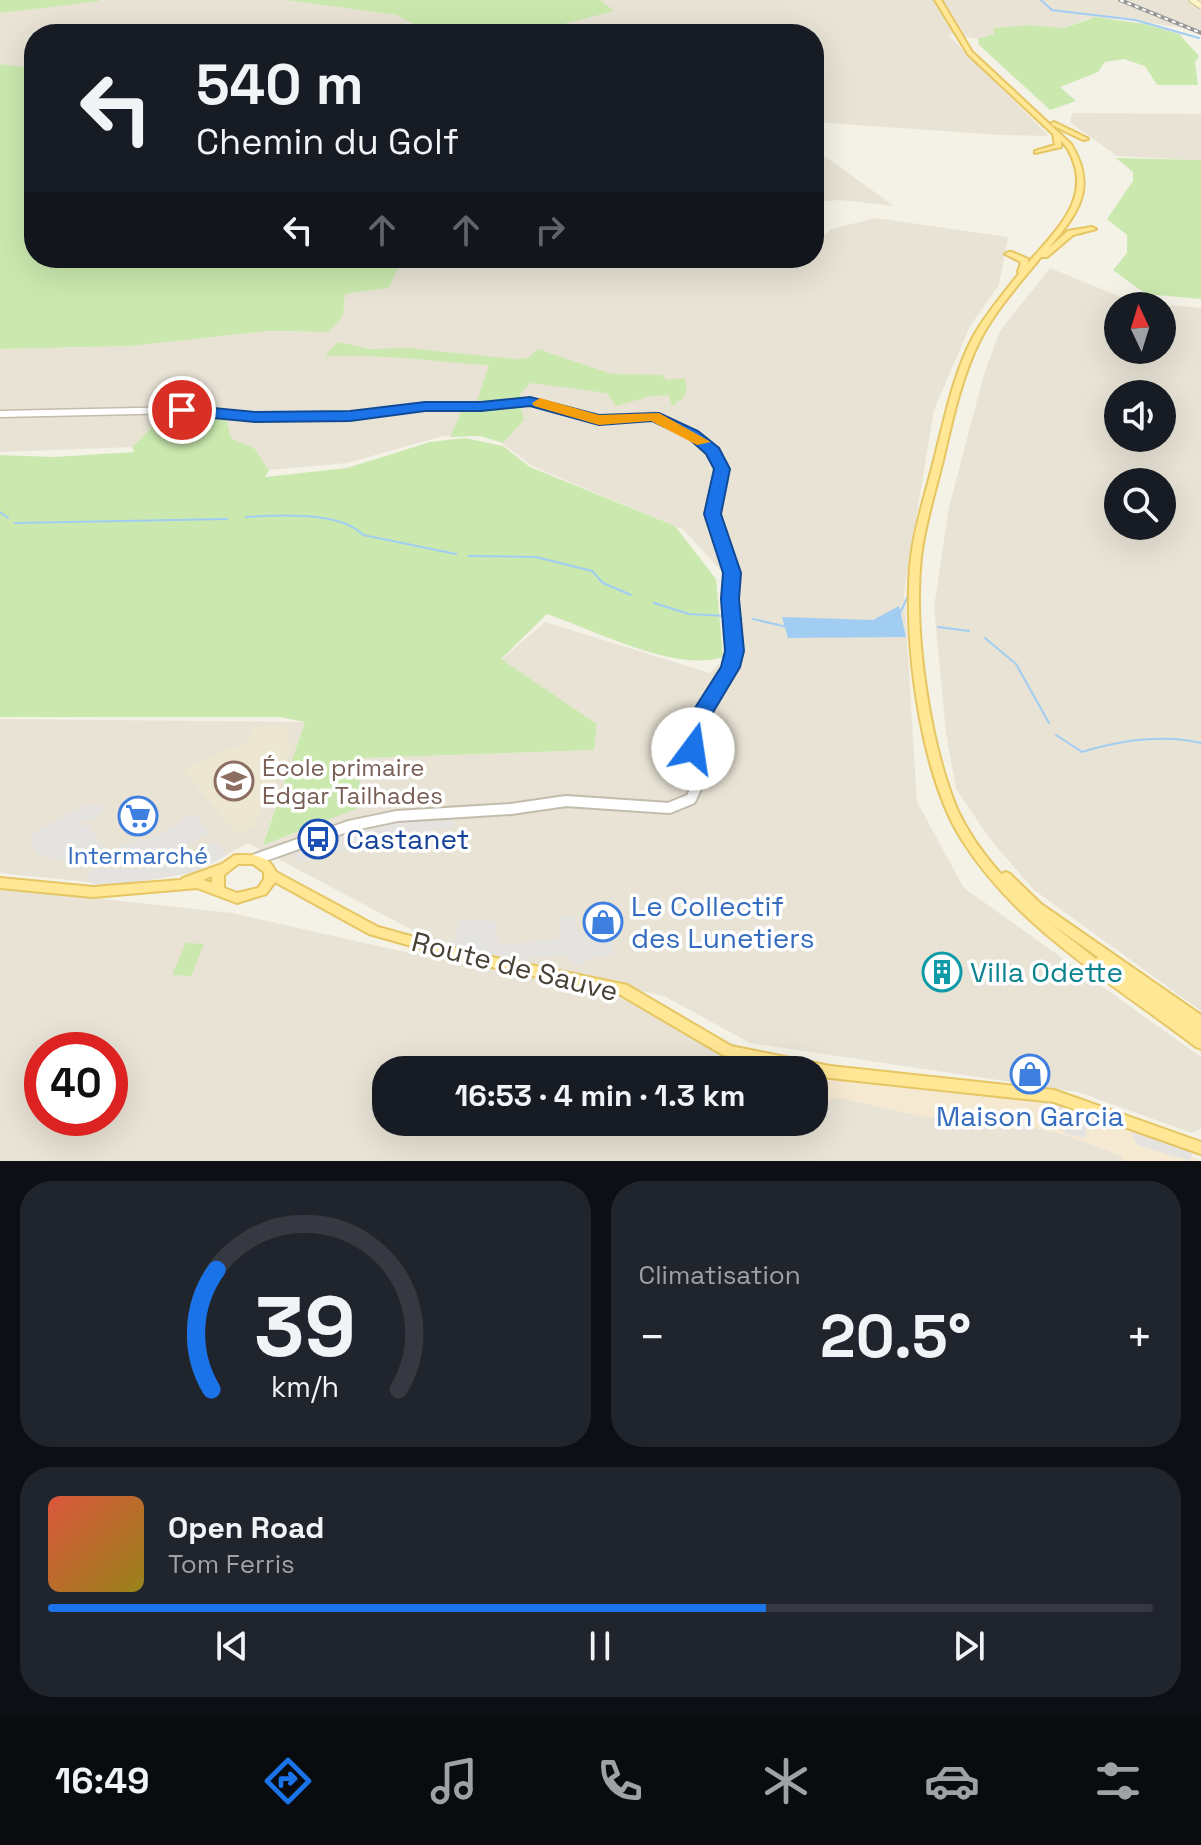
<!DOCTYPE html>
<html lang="fr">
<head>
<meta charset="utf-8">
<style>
  :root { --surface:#171b24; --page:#20242c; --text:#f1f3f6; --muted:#9ea1a6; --line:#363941; --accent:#1a73e8 }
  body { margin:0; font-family:"Space Grotesk",sans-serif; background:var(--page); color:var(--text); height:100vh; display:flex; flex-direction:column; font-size:30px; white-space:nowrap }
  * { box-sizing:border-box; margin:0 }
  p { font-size:26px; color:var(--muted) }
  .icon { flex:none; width:44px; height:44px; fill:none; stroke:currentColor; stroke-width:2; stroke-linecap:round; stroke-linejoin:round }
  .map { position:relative; height:1161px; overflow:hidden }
  .panel { display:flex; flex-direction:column; gap:20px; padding:20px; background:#0d0f14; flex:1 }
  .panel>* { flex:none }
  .banner { position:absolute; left:24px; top:24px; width:800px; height:244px; border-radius:32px; box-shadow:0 8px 32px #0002; background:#171b24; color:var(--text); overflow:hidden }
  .needle { width:52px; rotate:356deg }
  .buttons { position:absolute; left:1104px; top:292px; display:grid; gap:16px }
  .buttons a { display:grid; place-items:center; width:72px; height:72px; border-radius:50%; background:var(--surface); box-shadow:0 8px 32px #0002; font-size:40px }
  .speed { position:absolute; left:24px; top:1032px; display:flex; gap:16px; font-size:40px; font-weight:700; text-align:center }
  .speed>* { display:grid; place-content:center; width:104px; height:104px; border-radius:50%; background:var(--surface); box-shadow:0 8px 32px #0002; line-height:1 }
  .speed .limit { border:12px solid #d22; background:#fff; color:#111 }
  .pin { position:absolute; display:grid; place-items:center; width:68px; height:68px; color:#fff; margin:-34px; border:4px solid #fff; border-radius:50%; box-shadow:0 2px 8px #0007 }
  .me { position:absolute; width:88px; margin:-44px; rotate:14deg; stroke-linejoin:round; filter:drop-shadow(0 0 6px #0008) }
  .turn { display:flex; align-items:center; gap:28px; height:168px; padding:0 40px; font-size:36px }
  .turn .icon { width:104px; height:104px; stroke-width:2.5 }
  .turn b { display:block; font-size:56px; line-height:68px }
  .lanes { display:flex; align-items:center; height:76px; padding:0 40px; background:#0003; justify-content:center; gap:40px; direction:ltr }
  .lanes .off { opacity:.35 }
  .big { font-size:60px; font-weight:800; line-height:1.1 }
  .panel .card { flex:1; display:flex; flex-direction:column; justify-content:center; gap:12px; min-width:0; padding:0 28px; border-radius:32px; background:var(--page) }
  .panel .dial { align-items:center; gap:0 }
  .dial svg { height:208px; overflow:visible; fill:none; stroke:var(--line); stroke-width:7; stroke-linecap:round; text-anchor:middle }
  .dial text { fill:var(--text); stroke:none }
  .song { display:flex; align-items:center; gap:24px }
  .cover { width:96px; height:96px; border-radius:12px; background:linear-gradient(135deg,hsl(10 70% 55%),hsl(50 70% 35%)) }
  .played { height:8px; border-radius:4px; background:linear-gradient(90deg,var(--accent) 65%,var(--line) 65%) }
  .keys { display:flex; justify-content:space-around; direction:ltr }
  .heat { display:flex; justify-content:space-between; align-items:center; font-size:44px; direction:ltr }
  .panel .tiles { flex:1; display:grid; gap:20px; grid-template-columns:1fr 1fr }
  .card:last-child { grid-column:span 2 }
  .trip { position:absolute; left:372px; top:1056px; width:456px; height:80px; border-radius:32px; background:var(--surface); box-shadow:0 8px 32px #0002; font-weight:800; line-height:80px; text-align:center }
  .menu { display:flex; height:128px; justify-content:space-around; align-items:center; background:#090b0e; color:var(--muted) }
  .menu .icon { width:56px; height:56px }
  .menu .active { color:var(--accent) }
  .menu b { font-size:36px; color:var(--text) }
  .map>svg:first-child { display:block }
  .residential { fill:#e8e3d5; fill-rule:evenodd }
  .commercial { fill:#f6e9d2 }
  .education { fill:#ede7d1 }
  .green { fill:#cbe9af }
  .parking { fill:#e5e3df }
  .water { fill:#a2cdf2 }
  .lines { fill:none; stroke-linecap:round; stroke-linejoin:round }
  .stream { stroke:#a2cdf2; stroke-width:2 }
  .tertiary-far2-casing { stroke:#c2bcac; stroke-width:9 }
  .tertiary-far1-casing { stroke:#c2bcac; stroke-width:12 }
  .tertiary-casing { stroke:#c2bcac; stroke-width:14 }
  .secondary-casing { stroke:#d5c796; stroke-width:7 }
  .primary-casing { stroke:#e6c663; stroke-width:4 }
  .tertiary-far2 { stroke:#fff; stroke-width:6 }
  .tertiary-far1 { stroke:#fff; stroke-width:8 }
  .tertiary { stroke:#fff; stroke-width:10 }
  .secondary { stroke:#fff4c6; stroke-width:5 }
  .primary { fill:#ffe795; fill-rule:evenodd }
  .rail-casing { stroke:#969696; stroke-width:4 }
  .rail { stroke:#fff; stroke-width:2; stroke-dasharray:4; stroke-linecap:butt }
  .route { fill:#1a73e8; stroke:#114b97; stroke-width:2 }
  .slow { fill:#f59e0b }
  .labels { text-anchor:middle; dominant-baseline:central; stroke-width:7; stroke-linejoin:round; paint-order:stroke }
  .education-label { font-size:24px; fill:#785e54; stroke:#fff; text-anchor:start }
  .shop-label { font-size:24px; fill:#366cbe; stroke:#fff }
  .near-transit-label { font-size:28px; fill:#164399; stroke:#fff; text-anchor:start }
  .near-shop-label { font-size:28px; fill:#366cbe; stroke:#fff; text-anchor:start }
  .near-street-label { font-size:28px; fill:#474136; stroke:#fff }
  .near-culture-label { font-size:28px; fill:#0d838f; stroke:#fff; text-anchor:start }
</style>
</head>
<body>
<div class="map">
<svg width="1201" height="1161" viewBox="0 0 1201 1161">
  <rect width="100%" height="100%" fill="#f4f1e7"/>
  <g class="residential">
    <polygon points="99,0 286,0 398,15 430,33 473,34 34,34 34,68 0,64 0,13"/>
    <polygon points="600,0 1194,0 1201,5 1201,30 1120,19 1088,18 1064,28 1030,25 993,28 995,34 978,39 947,34 1049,136 1000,135 814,122 814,34 524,34 613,11"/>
    <polygon points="1072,113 1201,114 1201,160 1117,156 1070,122"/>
    <polygon points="814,150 820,153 894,206 840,200 814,202"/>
    <polygon points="876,218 1008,237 999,285 970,326 934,410 904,592 917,802 964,888 1201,1057 1201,1129 1192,1133 1078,1092 750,1043 664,996 496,959 433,941 248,843 195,872 120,885 0,873 0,719 305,722 263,844 363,758 594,750 597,724 501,660 545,622 710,673 731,652 725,575 684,530 532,466 490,434 443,436 347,463 269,470 255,449 167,412 132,447 0,452 0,349 131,346 268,331 328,332 343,316 345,294 389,288 403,258 814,258 814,245 831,229"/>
    <path d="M1050,268L1131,301L1201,308V1011L1034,890L990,839L956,789L946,733L934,607L949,507L984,374L1000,331ZM1118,306H1162V350H1118ZM1118,394H1162V438H1118ZM1118,482H1162V526H1118Z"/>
    <path d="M0,888L232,913L391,949L565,982L618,997L744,1061L785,1070H386V1122H814V1099L841,1098L920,1116L1005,1121L1063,1134L1122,1156V1161H0ZM42,1050H110V1118H42Z"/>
  </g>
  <polygon class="commercial" points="814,1073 1082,1101 1201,1161 1122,1161 1122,1156 1063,1134 1005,1121 920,1116 841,1098 814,1099"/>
  <polygon class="education" points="255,727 289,727 289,755 253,827 236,834 183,769 246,742"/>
  <g class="green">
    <polygon points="0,0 99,0 99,1 0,13"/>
    <polygon points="286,0 600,0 614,11 524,34 430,33 397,15"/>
    <polygon points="1095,17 1145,24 1179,34 1199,56 1195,63 1198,85 1157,85 1145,66 1124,59 1105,62 1098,72 1060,87 1076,101 1050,110 979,45 978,39 994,34 993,28 1030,25 1064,28"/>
    <polygon points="0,64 34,68 34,258 403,258 389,288 345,294 343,316 328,332 268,331 131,346 0,349"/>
    <polygon points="1116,158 1201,160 1201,299 1146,294 1113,270 1127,253 1127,235 1107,219 1133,181 1133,172"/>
    <path d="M338,342L370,349L408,348L516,359L528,358L538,349L612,374L662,375L667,380L684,378L687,388L684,397L672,406L669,395L651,396L616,406L607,393L530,383L520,394L521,399L476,404L489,365C437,362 376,353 325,356Z"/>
    <polygon points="520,404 524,420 503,443 480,436 450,437 463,408"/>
    <path d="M167,412L226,418L231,438L255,449L269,470L265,477L347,468L430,442L465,438L503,446L530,467L675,526L716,579L723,657C676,673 594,630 547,614L501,659L597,724L594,750L363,758L356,809L263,845L305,722L280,717H0V455L54,457L134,452L132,447Z"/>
    <polygon points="186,943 204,944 191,976 172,975"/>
  </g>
  <g class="parking">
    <polygon points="101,805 104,811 98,814 99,817 78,823 80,826 86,824 108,852 141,838 144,841 176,826 189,815 198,816 209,832 168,856 141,863 101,864 39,856 30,842 33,833 84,806"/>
    <polygon points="426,819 454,820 453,828 401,834 408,843 392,847 384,837 300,863 291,854 343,831 399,820"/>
    <polygon points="216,842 227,855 195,872 120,885 93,884 87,879 93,869 143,869 190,861 208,853 204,847"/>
    <polygon points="574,916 578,933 610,931 614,955 591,958 576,967 566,955 515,960 453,947 459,920 495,921 499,945 561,939 558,917"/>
    <polygon points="1046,1099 1102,1114 1103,1128 1088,1122 1085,1138 1066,1134 1043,1110"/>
    <polygon points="1138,1130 1192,1153 1190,1161 1137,1145 1131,1133"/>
  </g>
  <g class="water">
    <polygon points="899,606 906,637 788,638 782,617 873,620"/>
    <polygon points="714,1057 779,1069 779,1070 698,1070"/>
  </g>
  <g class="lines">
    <g class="stream">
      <polyline points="1041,0 1052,10 1135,20 1199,38"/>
      <polyline points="0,512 8,518"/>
      <path d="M246,517C277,515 341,511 363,535L456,554"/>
      <polyline points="15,523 227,519"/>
      <polyline points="469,556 536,557 592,571 603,583 631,595"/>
      <polyline points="654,603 689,614 726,616"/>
      <polyline points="900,613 909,594 910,560"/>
      <polyline points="737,617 742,618"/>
      <polyline points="753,619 787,627"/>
      <polyline points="938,627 969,631"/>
      <polyline points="985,638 1016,664 1049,723"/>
      <path d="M1056,735L1082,752C1121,740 1161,734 1201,743"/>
    </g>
    <defs>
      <polyline id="tertiary-far2" points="0,414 182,410 255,417 350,416 425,406 481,407 530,402 595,419 654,416 698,439"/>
      <polyline id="tertiary-far1" points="695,437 713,451 722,469 713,514 732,573 730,599 735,651 731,667 706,703 695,732 695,755"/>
      <polyline id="tertiary" points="256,859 349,826 397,816 511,809 566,801 669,808 691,799 696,788 695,753"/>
      <polyline id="secondary" points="1192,0 1201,6"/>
      <g id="primary">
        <path d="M935,0H941L972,52L1071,144C1098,188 1078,213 1049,248L1068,231L1092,227L1096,229L1073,235L1047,257H1041C1020,283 996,309 980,340C962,376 953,417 944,456C936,490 925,523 921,557C913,630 929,741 957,809C968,833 984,855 1001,874L1006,872L1010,874L1041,904L1201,1015V1049L1196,1047C1114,984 1018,929 962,840C920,774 902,636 911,558C915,522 928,487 936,452C946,413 954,373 973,337C986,314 1003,294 1019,274L1018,272L1021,262L1005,254L1009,252H1012L1028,259V263C1052,235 1088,203 1074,163C1071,154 1068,147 1061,141V147L1035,153V151L1055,145L1053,134L968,54ZM1050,923L1098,957L1096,959Z"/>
        <polygon points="1054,122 1087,138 1088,139 1083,140 1052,125 1052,123"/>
        <path d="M235,855C253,855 267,853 276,872L378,927L468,952L627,985L731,1046L830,1066L1054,1090L1201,1142V1154L1054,1102L830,1078L814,1075V1070H792L723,1055L619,994L468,962L369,934L275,882L266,894L237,903L197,888L93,897L0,888V878L93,887L181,880L183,878L222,864ZM238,864H253L264,872V879L258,888L237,893L224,888V875ZM212,876V883L203,880Z"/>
      </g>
    </defs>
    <use href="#tertiary-far2" class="tertiary-far2-casing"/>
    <use href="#tertiary-far1" class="tertiary-far1-casing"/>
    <use href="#tertiary" class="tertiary-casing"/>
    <use href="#secondary" class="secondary-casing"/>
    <use href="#primary" class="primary-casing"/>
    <use href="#tertiary-far2" class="tertiary-far2"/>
    <use href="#tertiary-far1" class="tertiary-far1"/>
    <use href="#tertiary" class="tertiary"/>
    <use href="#secondary" class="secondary"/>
    <use href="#primary" class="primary"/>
    <defs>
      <polyline id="rail" points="1120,0 1201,33"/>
    </defs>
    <use href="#rail" class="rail-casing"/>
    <use href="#rail" class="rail"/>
  </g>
  <polygon class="route" points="530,397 599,415 659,413 698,431 719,448 730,469 721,514 741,573 739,599 744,651 740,667 709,719 700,754 685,754 682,749 688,719 721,667 725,651 721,599 723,573 704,514 714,469 706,454 687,437 652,421 599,425 530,406 481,411 425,411 350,421 255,422 182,415 175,410 182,405 255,412 350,411 425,402 481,402"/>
  <polygon class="slow" points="540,398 599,415 659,413 711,442 697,445 651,421 599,425 534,406 532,403"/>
  <defs>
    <symbol id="school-ring" viewBox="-11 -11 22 22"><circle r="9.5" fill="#fff" stroke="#8d6e63" stroke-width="1.5"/><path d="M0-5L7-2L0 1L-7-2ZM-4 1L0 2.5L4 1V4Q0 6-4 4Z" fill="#8d6e63"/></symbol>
    <symbol id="supermarket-ring" viewBox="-11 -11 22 22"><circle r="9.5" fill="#fff" stroke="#3f7fe0" stroke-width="1.5"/><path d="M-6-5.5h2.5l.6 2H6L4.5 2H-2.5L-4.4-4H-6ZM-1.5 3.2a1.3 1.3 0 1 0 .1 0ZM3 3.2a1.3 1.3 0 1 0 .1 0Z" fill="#3f7fe0"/></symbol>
    <symbol id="bus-ring" viewBox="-11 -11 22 22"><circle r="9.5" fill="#fff" stroke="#1a4fb4" stroke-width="1.5"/><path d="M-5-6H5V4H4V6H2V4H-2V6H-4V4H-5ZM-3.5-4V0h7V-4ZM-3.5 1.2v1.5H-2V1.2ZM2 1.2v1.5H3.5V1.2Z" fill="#1a4fb4"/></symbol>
    <symbol id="shop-ring" viewBox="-11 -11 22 22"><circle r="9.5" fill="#fff" stroke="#3f7fe0" stroke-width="1.5"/><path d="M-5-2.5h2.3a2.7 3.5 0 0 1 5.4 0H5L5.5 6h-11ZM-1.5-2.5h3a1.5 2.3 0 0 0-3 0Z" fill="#3f7fe0"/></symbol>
    <symbol id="building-ring" viewBox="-11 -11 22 22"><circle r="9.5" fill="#fff" stroke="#0f9aa8" stroke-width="1.5"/><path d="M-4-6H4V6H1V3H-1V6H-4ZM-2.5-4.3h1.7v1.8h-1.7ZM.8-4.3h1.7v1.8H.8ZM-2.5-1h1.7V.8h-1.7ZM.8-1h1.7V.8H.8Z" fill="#0f9aa8"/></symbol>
  </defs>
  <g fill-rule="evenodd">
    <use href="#school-ring" x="212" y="759" width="44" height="44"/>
    <use href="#supermarket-ring" x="116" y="794" width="44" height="44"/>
    <use href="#bus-ring" x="296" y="817" width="44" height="44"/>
    <use href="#shop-ring" x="581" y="900" width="44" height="44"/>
    <use href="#building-ring" x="920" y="950" width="44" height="44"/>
    <use href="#shop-ring" x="1008" y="1052" width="44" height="44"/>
  </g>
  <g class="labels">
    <g class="education-label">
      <text x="262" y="767">École primaire<tspan x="262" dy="28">Edgar Tailhades</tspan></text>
    </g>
    <g class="shop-label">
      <text x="138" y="855">Intermarché</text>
    </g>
    <g class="near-transit-label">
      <text x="346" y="839">Castanet</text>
    </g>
    <g class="near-shop-label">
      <text x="631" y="906">Le Collectif<tspan x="631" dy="32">des Lunetiers</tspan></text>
      <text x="1030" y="1116" text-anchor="middle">Maison Garcia</text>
    </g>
    <g class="near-street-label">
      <text transform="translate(515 966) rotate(14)">Route de Sauve</text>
    </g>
    <g class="near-culture-label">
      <text x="970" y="972">Villa Odette</text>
    </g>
  </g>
</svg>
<div class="buttons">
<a><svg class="needle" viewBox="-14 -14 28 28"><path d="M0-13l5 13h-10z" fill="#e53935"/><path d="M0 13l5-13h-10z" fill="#9ea1a6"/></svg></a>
<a><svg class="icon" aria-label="sound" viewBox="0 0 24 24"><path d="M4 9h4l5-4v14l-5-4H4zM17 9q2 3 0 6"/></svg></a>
<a><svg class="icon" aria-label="search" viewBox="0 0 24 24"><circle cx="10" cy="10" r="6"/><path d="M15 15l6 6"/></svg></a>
</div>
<div class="speed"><div class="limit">40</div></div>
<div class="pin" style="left:182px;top:410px;background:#d93025"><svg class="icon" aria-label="arrive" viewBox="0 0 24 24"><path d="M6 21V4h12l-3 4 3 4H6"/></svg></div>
<svg class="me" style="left:693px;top:749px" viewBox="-20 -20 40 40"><circle r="19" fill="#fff"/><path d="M0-13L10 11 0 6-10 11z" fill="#1a73e8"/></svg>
<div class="trip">16:53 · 4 min · 1.3 km</div>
<div class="banner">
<div class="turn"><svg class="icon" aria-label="left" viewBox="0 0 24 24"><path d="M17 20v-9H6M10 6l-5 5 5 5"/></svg><div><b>540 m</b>Chemin du Golf</div></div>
<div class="lanes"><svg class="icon" aria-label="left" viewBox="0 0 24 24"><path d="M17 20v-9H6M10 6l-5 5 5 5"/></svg><svg class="icon off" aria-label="ahead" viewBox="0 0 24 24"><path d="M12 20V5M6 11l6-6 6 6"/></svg><svg class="icon off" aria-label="ahead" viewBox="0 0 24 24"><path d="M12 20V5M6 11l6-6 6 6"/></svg><svg class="icon off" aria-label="right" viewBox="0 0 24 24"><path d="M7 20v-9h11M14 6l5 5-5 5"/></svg></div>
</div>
</div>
<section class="panel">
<div class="tiles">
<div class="card dial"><svg viewBox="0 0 100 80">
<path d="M14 69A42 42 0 1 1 86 69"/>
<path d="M14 69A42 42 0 0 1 16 23" stroke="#1a73e8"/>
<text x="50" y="56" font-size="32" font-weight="700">39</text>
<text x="50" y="72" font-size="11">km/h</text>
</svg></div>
<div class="card"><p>Climatisation</p>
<div class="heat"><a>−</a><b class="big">20.5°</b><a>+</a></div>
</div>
<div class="card">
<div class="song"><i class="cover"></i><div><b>Open Road</b><p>Tom Ferris</p></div></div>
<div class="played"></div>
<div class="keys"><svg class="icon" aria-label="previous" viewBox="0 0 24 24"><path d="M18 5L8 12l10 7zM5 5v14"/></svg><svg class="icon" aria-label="pause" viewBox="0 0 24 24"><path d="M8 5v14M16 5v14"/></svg><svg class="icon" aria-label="next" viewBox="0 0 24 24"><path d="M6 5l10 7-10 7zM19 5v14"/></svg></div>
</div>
</div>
</section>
<nav class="menu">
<b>16:49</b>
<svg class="icon active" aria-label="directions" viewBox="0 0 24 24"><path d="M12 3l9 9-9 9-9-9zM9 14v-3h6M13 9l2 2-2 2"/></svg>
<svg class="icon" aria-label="music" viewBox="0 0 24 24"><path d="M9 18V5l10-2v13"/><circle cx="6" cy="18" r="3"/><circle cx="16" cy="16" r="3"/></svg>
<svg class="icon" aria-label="phone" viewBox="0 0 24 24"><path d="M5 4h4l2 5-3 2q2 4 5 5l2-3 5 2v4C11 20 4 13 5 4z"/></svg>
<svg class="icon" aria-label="climate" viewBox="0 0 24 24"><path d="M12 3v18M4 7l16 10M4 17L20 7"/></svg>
<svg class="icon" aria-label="car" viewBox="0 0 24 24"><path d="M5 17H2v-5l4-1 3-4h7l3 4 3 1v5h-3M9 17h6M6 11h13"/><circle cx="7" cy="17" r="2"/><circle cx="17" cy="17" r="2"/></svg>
<svg class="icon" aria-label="filters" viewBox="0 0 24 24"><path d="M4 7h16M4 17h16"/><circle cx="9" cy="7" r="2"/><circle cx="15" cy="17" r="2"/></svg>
</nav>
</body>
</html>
